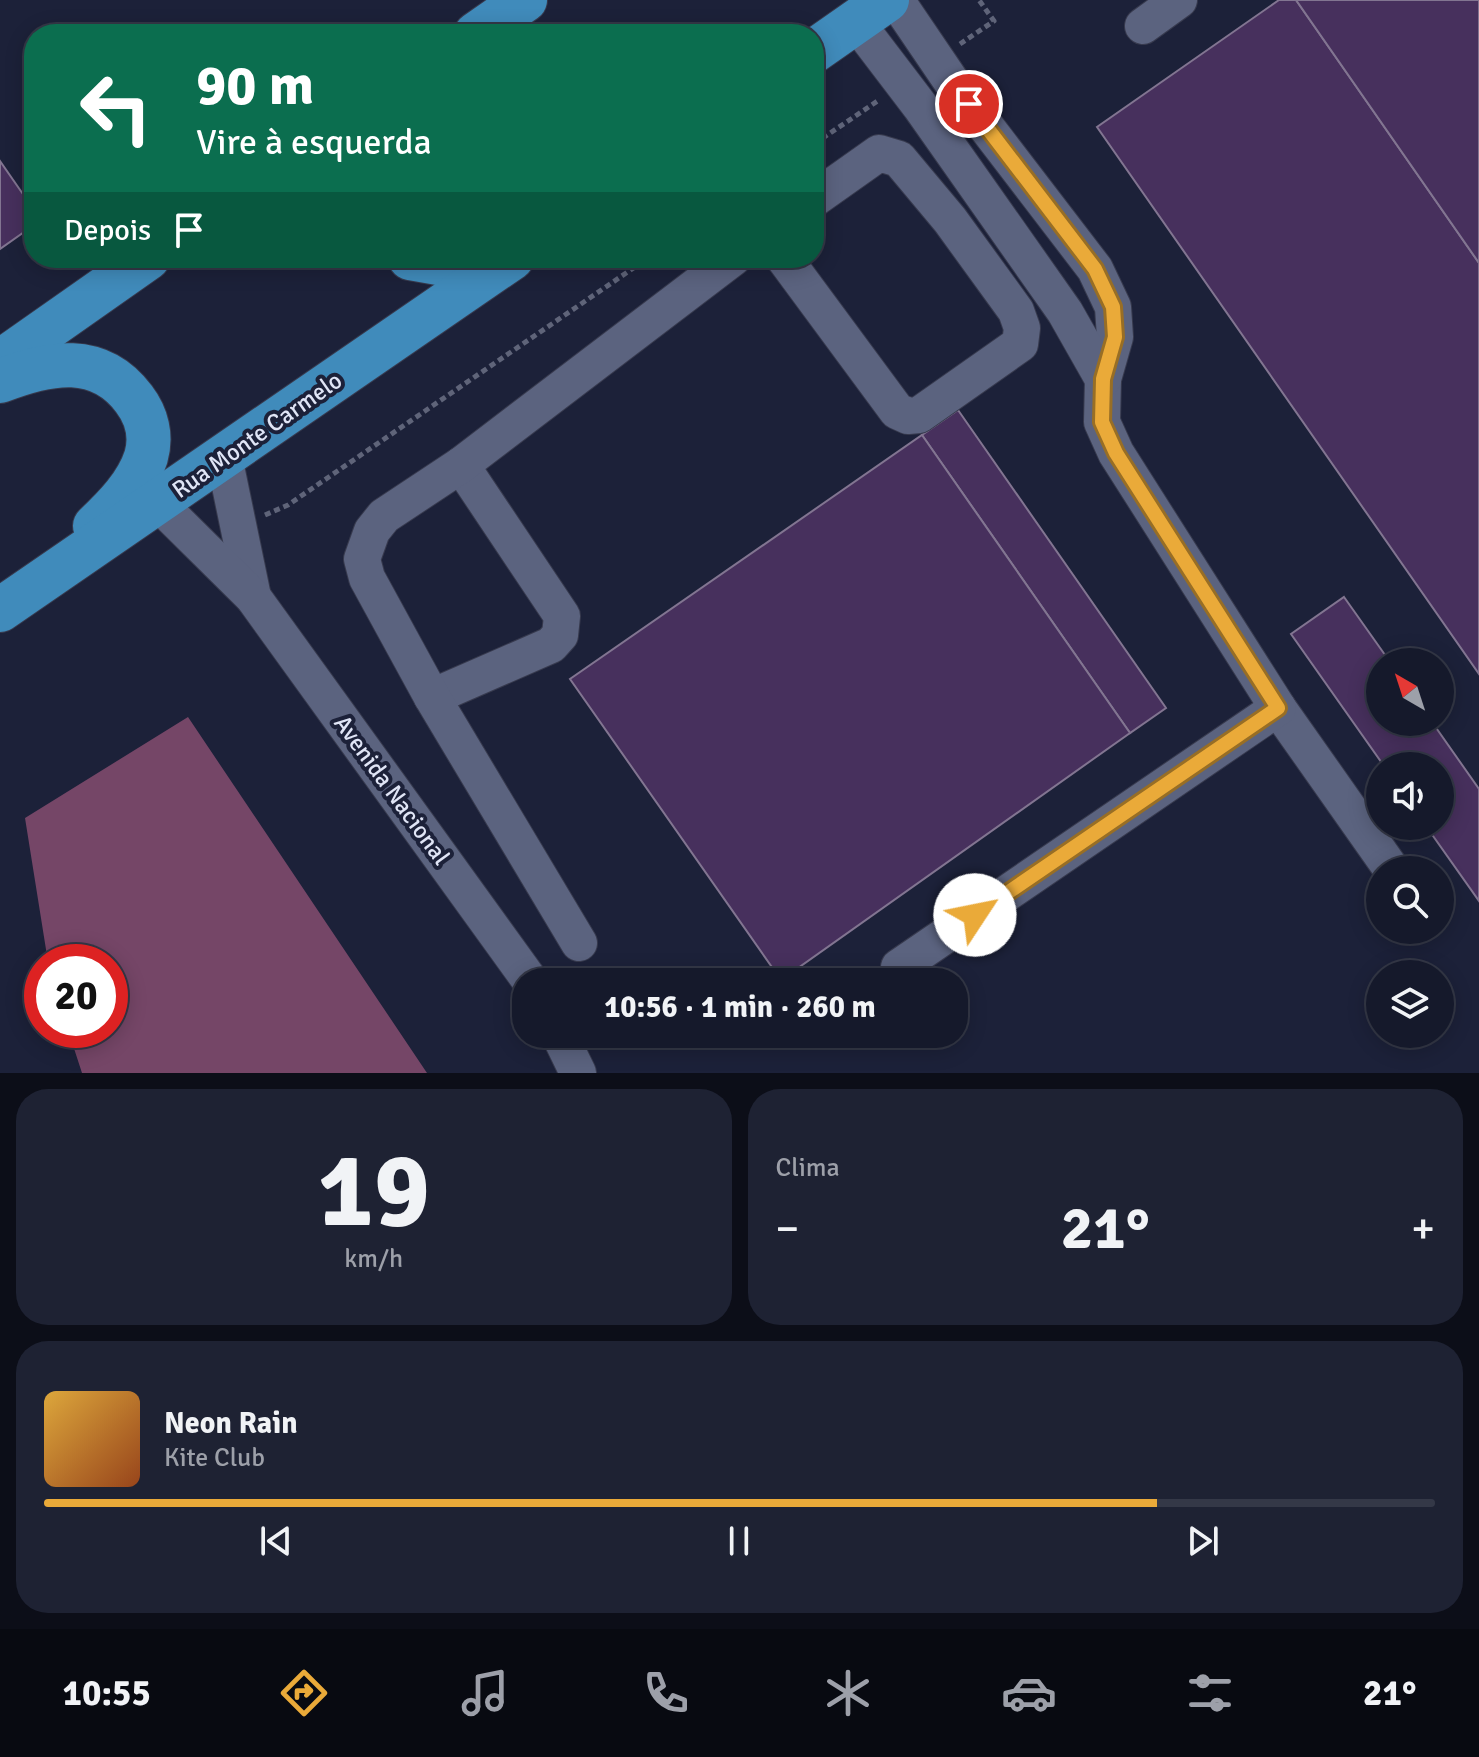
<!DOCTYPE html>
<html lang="pt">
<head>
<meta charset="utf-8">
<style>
  :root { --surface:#15192b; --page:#1e2233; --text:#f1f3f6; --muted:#9da0a9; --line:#343847; --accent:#eaaa39 }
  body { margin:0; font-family:Signika,sans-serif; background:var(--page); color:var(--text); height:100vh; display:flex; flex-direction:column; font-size:30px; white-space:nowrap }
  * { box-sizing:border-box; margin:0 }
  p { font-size:26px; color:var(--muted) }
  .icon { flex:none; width:44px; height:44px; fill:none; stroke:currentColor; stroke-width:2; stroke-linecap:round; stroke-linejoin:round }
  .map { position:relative; height:1073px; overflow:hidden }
  .details { display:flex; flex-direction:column; gap:16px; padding:16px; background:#0c0e18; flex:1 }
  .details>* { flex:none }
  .top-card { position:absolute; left:24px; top:24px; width:800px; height:244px; border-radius:32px; box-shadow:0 4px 20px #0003,0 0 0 2px var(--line); background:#0b6e4f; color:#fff; overflow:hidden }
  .needle { width:52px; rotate:321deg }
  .controls { position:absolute; left:1366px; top:648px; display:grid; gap:16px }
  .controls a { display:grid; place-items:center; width:88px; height:88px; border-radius:50%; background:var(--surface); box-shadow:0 4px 20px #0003,0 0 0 2px var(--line); font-size:40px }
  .speed { position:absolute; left:24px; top:944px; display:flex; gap:16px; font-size:40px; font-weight:700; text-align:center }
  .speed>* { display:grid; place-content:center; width:104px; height:104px; border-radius:50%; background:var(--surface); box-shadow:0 4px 20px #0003,0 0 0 2px var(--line); line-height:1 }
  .speed .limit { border:12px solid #d22; background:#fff; color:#111 }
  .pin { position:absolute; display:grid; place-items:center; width:68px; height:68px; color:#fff; margin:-34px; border:4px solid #fff; border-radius:50%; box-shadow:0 2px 8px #0007 }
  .me { position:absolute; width:88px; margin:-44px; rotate:56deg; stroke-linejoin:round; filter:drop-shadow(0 0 6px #0008) }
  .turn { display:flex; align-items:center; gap:28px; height:168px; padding:0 40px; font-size:36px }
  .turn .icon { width:104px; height:104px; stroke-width:2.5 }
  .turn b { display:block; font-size:56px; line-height:68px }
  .then { display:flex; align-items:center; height:76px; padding:0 40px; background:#0003; gap:16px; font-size:30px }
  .big { font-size:60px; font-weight:700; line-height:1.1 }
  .details .tile { flex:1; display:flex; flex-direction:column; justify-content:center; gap:12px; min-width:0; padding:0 28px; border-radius:32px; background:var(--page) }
  .details .dial { align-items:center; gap:0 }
  .dial b { font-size:104px; line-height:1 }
  .song { display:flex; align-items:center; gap:24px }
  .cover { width:96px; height:96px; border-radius:12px; background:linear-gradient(135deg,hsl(40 70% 55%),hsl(20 70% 35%)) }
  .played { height:8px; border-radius:4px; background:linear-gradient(90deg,var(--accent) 80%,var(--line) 80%) }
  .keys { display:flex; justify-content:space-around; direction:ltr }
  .heat { display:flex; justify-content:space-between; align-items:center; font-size:44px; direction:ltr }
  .details .tiles { flex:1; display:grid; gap:16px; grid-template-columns:1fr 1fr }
  .tile:last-child { grid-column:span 2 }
  .trip { position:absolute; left:512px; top:968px; width:456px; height:80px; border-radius:32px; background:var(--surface); box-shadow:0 4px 20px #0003,0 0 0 2px var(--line); font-weight:700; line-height:80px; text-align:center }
  .tab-bar { display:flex; height:128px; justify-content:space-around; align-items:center; background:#080a11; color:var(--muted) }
  .tab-bar .icon { width:56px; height:56px }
  .tab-bar .on { color:var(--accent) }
  .tab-bar b { font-size:36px; color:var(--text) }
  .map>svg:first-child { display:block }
  .forest { fill:#754667 }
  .building { fill:#47305d; stroke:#827591; stroke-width:2 }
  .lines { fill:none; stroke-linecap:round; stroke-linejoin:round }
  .minor-casing { stroke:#373a4e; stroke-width:38 }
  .highway-casing { stroke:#373a4e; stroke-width:46 }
  .path { stroke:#5f6479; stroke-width:5; stroke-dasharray:6 4; stroke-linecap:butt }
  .minor { stroke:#5b637f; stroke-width:36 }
  .highway { stroke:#408bbb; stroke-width:44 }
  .route-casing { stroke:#986e25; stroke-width:20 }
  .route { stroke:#eaaa39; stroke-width:14 }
  .labels { text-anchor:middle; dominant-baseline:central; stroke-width:8; stroke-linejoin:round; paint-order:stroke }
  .street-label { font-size:24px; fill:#e0e5f6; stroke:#1c2139 }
</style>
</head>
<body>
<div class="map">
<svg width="1479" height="1073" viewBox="0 0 1479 1073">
  <rect width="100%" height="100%" fill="#1c2139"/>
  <polygon class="forest" points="188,717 427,1073 82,1073 68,1030 110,1030 110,962 48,962 25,818"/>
  <g class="building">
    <polygon points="1279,0 1296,0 1479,263 1479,674 1097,127"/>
    <polygon points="1296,0 1479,0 1479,263"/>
    <polygon points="0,161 34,210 34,225 0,249"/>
    <polygon points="958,410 1166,708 1130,733 922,435"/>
    <polygon points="922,435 1130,733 781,980 570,679"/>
    <polygon points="1344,597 1390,662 1380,662 1380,722 1432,722 1479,789 1479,901 1426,826 1440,826 1440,766 1384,766 1291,634"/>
  </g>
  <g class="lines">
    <defs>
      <g id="minor">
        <polyline points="896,0 951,81 1095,269 1113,307 1115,337 1103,379 1102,422 1116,453 1278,708 1392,870"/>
        <polyline points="856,22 920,106 1065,312 1103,379"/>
        <polyline points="1143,26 1179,0"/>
        <polyline points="784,258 897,411 908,416 919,415 1020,344 1022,328 1016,311 950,220 899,159 879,153 814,199"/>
        <polyline points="224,457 253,597"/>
        <polyline points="158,503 253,597 531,982"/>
        <polyline points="432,697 551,645 560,635 562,616 461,465"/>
        <polyline points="579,943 432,697 367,578 362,559 372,531 384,516 461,465 733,258"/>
        <polyline points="899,967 1278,708"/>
        <polyline points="559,1034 578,1073"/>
      </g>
      <g id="highway">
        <polyline points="476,34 525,0"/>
        <polyline points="814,51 887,0"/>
        <polyline points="410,258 444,264 480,258"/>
        <polyline points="0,362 148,258"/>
        <path d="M0,381C49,362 99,352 134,399C147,416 152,436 146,457C137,485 115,507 95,526"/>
        <polyline points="0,610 512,258"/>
      </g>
    </defs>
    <use href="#minor" class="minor-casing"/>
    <use href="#highway" class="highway-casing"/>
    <g class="path">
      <polyline points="960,44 994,21 979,0"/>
      <polyline points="814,144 879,100"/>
      <polyline points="265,515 288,505 648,258"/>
    </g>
    <use href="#minor" class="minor"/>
    <use href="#highway" class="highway"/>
  </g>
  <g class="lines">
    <defs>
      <polyline id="route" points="969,104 1095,269 1113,307 1115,337 1103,379 1102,422 1116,453 1278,708 975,915"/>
    </defs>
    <use href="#route" class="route-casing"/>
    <use href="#route" class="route"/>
  </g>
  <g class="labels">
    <g class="street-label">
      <text transform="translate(257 435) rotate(-35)">Rua Monte Carmelo</text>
      <text transform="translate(392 790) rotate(54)">Avenida Nacional</text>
    </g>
  </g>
</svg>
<div class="controls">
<a><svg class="needle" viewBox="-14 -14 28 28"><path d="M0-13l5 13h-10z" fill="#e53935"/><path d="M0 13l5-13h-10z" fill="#9da0a9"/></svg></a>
<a><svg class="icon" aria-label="sound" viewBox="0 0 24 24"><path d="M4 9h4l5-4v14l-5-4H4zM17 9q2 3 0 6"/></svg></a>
<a><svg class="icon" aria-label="search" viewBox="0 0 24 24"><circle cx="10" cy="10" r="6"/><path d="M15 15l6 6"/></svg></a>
<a><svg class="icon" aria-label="layers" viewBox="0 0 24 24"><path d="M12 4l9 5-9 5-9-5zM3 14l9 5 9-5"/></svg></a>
</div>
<div class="speed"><div class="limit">20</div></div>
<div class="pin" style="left:969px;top:104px;background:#d93025"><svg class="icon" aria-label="arrive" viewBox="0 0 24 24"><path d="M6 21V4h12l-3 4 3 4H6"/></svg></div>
<svg class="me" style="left:975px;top:915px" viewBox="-20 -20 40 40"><circle r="19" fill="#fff"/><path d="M0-13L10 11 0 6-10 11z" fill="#eaaa39"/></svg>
<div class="trip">10:56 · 1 min · 260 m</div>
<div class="top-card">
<div class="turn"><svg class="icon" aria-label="left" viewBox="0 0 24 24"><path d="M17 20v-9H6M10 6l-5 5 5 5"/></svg><div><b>90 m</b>Vire à esquerda</div></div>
<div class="then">Depois<svg class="icon" aria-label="arrive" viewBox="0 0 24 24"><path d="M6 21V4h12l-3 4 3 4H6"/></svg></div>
</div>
</div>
<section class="details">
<div class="tiles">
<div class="tile dial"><b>19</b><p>km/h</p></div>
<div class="tile"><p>Clima</p>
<div class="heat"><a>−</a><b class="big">21°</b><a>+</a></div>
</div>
<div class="tile">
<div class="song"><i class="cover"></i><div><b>Neon Rain</b><p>Kite Club</p></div></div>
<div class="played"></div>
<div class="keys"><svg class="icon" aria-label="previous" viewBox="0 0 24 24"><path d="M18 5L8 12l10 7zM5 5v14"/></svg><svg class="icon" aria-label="pause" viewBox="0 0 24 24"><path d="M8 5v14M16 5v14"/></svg><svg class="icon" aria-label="next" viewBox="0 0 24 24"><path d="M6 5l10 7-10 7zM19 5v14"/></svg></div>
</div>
</div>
</section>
<nav class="tab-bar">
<b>10:55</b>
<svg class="icon on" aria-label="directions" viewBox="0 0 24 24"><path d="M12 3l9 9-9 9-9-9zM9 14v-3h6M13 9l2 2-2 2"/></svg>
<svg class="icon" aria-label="music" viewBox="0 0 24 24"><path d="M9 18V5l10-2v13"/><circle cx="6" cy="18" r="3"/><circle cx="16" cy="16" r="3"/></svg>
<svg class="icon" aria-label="phone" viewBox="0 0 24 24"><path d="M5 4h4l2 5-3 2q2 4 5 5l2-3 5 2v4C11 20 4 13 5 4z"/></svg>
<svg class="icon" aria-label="climate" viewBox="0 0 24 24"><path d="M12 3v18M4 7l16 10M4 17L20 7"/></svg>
<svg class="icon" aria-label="car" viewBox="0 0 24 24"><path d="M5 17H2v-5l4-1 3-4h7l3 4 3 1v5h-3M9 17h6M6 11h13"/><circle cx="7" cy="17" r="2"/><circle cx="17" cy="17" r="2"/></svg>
<svg class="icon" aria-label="filters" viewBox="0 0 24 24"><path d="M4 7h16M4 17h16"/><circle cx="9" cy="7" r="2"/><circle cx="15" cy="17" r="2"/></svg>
<b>21°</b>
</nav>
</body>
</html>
